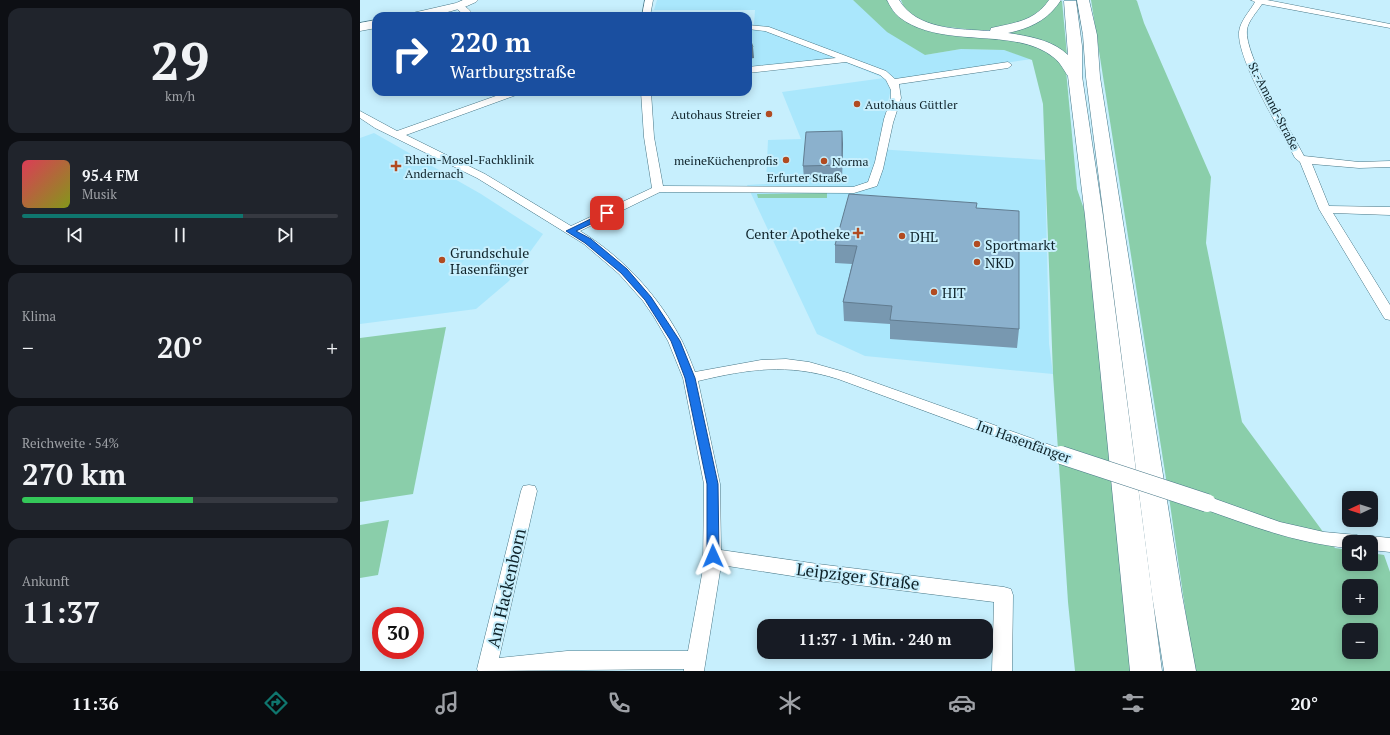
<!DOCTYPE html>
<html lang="de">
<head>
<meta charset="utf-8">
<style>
  :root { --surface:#171b24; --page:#20242c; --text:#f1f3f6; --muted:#9ea1a6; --line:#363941; --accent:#0f766e }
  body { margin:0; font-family:"PT Serif",serif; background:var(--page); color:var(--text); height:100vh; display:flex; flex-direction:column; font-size:15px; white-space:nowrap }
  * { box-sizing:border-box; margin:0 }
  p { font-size:13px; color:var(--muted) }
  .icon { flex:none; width:22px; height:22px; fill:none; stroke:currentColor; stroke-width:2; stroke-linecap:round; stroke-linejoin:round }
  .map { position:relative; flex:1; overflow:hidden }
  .side { display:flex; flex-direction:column; gap:8px; padding:8px; background:#0d0f14; width:360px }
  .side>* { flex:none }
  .guide { position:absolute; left:12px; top:12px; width:380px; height:84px; border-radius:12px; box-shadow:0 2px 10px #0003; background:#1a4fa0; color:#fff; overflow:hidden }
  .needle { width:26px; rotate:266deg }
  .tools { position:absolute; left:982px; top:491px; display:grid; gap:8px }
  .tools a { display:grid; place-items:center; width:36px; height:36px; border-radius:8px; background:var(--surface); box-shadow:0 2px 10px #0003; font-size:20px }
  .speed { position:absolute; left:12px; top:607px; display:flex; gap:8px; font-size:20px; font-weight:700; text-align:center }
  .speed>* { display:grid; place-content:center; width:52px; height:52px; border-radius:50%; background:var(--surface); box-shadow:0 2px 10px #0003; line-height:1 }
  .speed .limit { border:6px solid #d22; background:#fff; color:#111 }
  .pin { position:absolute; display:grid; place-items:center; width:34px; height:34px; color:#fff; margin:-17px; border-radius:8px; box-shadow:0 2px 6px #0006 }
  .me { position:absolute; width:44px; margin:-22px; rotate:359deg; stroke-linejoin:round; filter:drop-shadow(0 0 3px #0008) }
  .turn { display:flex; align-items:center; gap:14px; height:84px; padding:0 12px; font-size:18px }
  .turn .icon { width:52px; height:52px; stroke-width:2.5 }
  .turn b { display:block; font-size:28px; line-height:34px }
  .big { font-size:30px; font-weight:700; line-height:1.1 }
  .side .card { flex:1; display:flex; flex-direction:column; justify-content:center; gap:6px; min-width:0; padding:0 14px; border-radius:12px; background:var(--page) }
  .side .dial { align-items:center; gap:0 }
  .dial b { font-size:52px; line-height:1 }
  .song { display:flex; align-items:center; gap:12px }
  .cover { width:48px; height:48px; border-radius:6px; background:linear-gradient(135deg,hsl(350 70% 55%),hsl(70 70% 35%)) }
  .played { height:4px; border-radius:2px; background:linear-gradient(90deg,var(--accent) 70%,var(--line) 70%) }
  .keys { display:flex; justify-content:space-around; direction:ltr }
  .heat { display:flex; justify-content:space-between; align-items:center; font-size:22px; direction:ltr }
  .charge { height:6px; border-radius:3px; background:linear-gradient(90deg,#34c759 54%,var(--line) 0) }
  .trip { position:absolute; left:397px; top:619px; width:236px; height:40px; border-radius:12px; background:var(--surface); box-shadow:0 2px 10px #0003; font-weight:700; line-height:40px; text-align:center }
  .dock { display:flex; height:64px; justify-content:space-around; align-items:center; background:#090b0e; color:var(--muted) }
  .dock .icon { width:28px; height:28px }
  .dock .current { color:var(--accent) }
  .dock b { font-size:18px; color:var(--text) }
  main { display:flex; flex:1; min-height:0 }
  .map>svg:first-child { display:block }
  .built { fill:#aae7fc }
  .green { fill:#8aceaa; fill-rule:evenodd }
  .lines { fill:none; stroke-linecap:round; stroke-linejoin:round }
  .street-casing { stroke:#477787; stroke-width:1 }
  .secondary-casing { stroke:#477787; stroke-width:1 }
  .highway-casing { stroke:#477787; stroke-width:1 }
  .street { fill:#fff; fill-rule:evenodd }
  .secondary { fill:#fff; fill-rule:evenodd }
  .highway { fill:#fff; fill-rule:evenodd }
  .street-bridge-casing { stroke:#477787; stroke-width:19; stroke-linecap:butt }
  .street-bridge { stroke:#fff; stroke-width:18 }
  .wall { fill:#7898b0 }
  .shaded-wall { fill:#617c90 }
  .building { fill:#8bb1cd; stroke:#617c90 }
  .route { fill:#1a73e8; stroke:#114b97 }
  .poi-dot { fill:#b14b21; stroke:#c7effd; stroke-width:1.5 }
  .labels { text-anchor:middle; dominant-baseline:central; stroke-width:4; stroke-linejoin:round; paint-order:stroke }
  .far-poi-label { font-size:12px; fill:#0f232a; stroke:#c7effd; text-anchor:start }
  .far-street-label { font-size:12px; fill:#0f232a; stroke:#c7effd }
  .poi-label { font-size:14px; fill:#0f232a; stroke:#c7effd; text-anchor:start }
  .street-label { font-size:14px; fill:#0f232a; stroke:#c7effd }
  .near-street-label { font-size:17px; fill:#0f232a; stroke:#c7effd }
</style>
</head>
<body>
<main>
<section class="side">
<div class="card dial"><b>29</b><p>km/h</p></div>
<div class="card">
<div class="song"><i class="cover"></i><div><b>95.4 FM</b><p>Musik</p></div></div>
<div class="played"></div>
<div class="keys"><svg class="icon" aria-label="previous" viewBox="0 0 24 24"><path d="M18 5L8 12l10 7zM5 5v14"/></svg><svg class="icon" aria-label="pause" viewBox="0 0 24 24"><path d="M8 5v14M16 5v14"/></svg><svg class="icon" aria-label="next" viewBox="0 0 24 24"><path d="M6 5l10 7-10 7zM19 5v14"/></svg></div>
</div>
<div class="card"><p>Klima</p>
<div class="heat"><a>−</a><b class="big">20°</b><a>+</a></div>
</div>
<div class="card"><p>Reichweite · 54%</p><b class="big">270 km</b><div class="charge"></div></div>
<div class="card"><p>Ankunft</p><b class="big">11:37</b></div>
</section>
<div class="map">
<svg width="1030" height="671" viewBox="0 0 1030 671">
  <rect width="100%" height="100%" fill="#c7effd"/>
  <g class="built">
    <polygon points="297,0 493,0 565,55 601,49 644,50 672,59 537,79 525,79 531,89 517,149 685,160 689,344 693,374 505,356 457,334 387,185 406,184 408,140 441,139 422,92 524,78 476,59 388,68 388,25 394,24 395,10 294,10"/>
    <polygon points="14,133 121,194 183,234 149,281 116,309 0,324 0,138"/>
  </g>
  <g class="green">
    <polygon points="493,0 527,0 533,11 550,22 659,41 690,51 706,70 717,189 727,218 772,671 715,671 708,602 693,374 683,104 672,60 644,50 601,49 565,55 527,32"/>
    <polygon points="541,0 692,0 670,21 631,30 615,30 579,26 565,22 553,17 545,10"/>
    <path d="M731,0H776L777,1L784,23L851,177L846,243L882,422L975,548L989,550V564H1011V553L1024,555L1030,572V671H834L810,504ZM989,586H1011V608H989ZM989,630H1011V652H989Z"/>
    <path d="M699,1H702L707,55L642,32C665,27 686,23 699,1Z"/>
    <polygon points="467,193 467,198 398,198 397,194"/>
    <polygon points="86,327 53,494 0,502 0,338"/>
    <polygon points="29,520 18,575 0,578 0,525"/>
  </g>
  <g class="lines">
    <defs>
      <g id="street">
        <polygon points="285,0 293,0 290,16 282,16"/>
        <path d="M891,0H907L1030,24V28L902,4C897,12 888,21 887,30C884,55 931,131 944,156L999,162L1030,161V167L999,168L952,164L969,206L1030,207V215L973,213L1030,305V320L1025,319L1023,316L959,209L940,162L935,158C921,131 877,60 879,32C880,21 890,11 895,2Z"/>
        <path d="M96,4C103,3 111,10 113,16H105L96,8Z"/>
        <path d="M388,25L409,27L526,71L535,79L648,62L652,65L648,68L539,84L541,98L533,123L523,169L517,186L494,193L300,192L220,231C263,257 299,296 322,341C327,351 331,362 335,372L401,360L426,359L449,362L488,373L707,451L709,455L707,459L701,461L695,459L478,379C427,363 389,369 338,381L360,484L361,550L458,564L644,587L651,589L653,595L652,671H632L634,602L458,580L361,565L344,671H324V669L118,671L117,669L161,491L163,486L169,485L175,486L177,491L139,658L207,651H328L343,569L344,484L323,378L308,341L294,317L283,301L259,274L224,244L117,178L15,128L0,118V111L37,131L147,92H161L159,94L46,135L125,174L211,226L292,188L284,137L281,92H291L294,137L303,186L493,187L508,182L515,162L524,119L531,98V90L526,80L520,75L486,62L388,73V67L476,58L405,31L388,29Z"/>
        <path d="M847,496L920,522L964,532L997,535L1004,539L1011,536L1030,538V552L1011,550V542H989V548C935,543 892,526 841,508L838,503L841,498Z"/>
      </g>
      <g id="secondary">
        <path d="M103,0H118L116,2C94,13 71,16 46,16L48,14L96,3Z"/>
        <polygon points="16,20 16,28 0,31 0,23"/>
      </g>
      <g id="highway">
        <path d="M527,0H539C557,30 599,29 630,31L631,28C654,23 675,21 689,0H701C688,20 671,28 648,33C668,36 693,40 708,55L704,1H716L722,46V76L743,216L802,671H770L725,216L708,76C703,69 700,62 693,57C655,26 581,50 539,17C534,13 530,6 527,0Z"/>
        <polygon points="717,0 729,0 737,35 740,77 822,595 836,671 804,671 792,595 726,77 723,35"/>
      </g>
    </defs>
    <use href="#street" class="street-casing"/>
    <use href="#secondary" class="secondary-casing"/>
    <use href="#highway" class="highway-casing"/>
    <use href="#street" class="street"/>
    <use href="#secondary" class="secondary"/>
    <use href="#highway" class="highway"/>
    <defs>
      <polyline id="street-bridge" points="701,455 847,503"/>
    </defs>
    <use href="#street-bridge" class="street-bridge-casing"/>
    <use href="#street-bridge" class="street-bridge"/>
  </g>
  <g class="wall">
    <polygon points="482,131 482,179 444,179 443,166"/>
    <polygon points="616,208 659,329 657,348 530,339 530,324 484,321 483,302 492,264 475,263 475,245"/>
  </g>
  <g class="shaded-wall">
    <polygon points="388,47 393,47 394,58 388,59"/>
    <polygon points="482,131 483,144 482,179"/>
  </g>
  <g class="building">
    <polygon points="388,33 393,47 388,47"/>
    <polygon points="482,131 482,165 443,166 446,132"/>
    <polygon points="489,194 617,203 616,208 659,211 659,329 530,320 532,306 483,302 497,246 475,245"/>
  </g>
  <polygon class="route" points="247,211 251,213 250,215 216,231 231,239 267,269 291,297 320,341 335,378 358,484 359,556 357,559 353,561 349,559 347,556 347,484 325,378 311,341 285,300 261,273 225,243 206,231"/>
  <g class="poi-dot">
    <circle cx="497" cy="104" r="4"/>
    <circle cx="409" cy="114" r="4"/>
    <circle cx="426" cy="160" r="4"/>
    <circle cx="464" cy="161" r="4"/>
    <path d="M34 160h4v4h4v4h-4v4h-4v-4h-4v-4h4z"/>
    <path d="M496 227h4v4h4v4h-4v4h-4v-4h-4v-4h4z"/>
    <circle cx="542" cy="236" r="4"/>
    <circle cx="617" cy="244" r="4"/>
    <circle cx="82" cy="260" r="4"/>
    <circle cx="617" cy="262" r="4"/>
    <circle cx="574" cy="292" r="4"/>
  </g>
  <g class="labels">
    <g class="far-poi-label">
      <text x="505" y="104">Autohaus Güttler</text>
      <text x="401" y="114" text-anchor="end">Autohaus Streier</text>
      <text x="45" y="159">Rhein-Mosel-Fachklinik<tspan x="45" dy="14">Andernach</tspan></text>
      <text x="418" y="160" text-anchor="end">meineKüchenprofis</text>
      <text x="472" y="161">Norma</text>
    </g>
    <g class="far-street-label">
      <text transform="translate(914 106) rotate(63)">St.-Amand-Straße</text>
      <text x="447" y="177">Erfurter Straße</text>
    </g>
    <g class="poi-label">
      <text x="490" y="233" text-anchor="end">Center Apotheke</text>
      <text x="550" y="236">DHL</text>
      <text x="625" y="244">Sportmarkt</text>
      <text x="90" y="252">Grundschule<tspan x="90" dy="16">Hasenfänger</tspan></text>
      <text x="625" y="262">NKD</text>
      <text x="582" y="292">HIT</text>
    </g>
    <g class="street-label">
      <text transform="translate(664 441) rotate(20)">Im Hasenfänger</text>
    </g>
    <g class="near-street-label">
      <text transform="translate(498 576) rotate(7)">Leipziger Straße</text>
      <text transform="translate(146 588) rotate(-77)">Am Hackenborn</text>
    </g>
  </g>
</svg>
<div class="tools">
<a><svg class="needle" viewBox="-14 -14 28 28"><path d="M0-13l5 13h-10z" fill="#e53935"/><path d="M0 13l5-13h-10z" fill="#9ea1a6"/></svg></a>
<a><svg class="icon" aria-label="sound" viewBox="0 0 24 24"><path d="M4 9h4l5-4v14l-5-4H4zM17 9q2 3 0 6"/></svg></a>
<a>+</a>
<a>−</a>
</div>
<div class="speed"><div class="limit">30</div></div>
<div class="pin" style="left:247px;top:213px;background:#d93025"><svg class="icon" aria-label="arrive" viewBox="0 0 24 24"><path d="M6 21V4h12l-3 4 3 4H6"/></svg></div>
<svg class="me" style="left:353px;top:556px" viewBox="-20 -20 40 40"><path d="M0-17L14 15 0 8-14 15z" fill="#1a73e8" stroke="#fff" stroke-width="4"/></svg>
<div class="trip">11:37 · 1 Min. · 240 m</div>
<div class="guide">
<div class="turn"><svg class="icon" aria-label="right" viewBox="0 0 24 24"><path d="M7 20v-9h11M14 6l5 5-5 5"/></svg><div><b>220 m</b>Wartburgstraße</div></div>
</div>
</div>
</main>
<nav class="dock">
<b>11:36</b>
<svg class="icon current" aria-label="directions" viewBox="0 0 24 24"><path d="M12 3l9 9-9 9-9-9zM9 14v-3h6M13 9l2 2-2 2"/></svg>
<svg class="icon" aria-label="music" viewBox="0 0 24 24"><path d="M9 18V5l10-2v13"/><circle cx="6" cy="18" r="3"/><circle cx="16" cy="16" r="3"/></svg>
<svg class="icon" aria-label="phone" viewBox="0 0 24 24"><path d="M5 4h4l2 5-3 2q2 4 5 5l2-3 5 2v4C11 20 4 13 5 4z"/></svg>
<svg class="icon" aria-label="climate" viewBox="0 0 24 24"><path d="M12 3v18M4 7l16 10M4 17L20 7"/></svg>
<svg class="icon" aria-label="car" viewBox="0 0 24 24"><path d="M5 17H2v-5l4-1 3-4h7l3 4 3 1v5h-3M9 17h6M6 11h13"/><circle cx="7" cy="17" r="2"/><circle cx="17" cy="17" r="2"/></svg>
<svg class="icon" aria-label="filters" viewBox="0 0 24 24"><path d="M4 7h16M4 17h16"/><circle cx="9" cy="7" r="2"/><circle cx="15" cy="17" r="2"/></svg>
<b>20°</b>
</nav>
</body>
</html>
